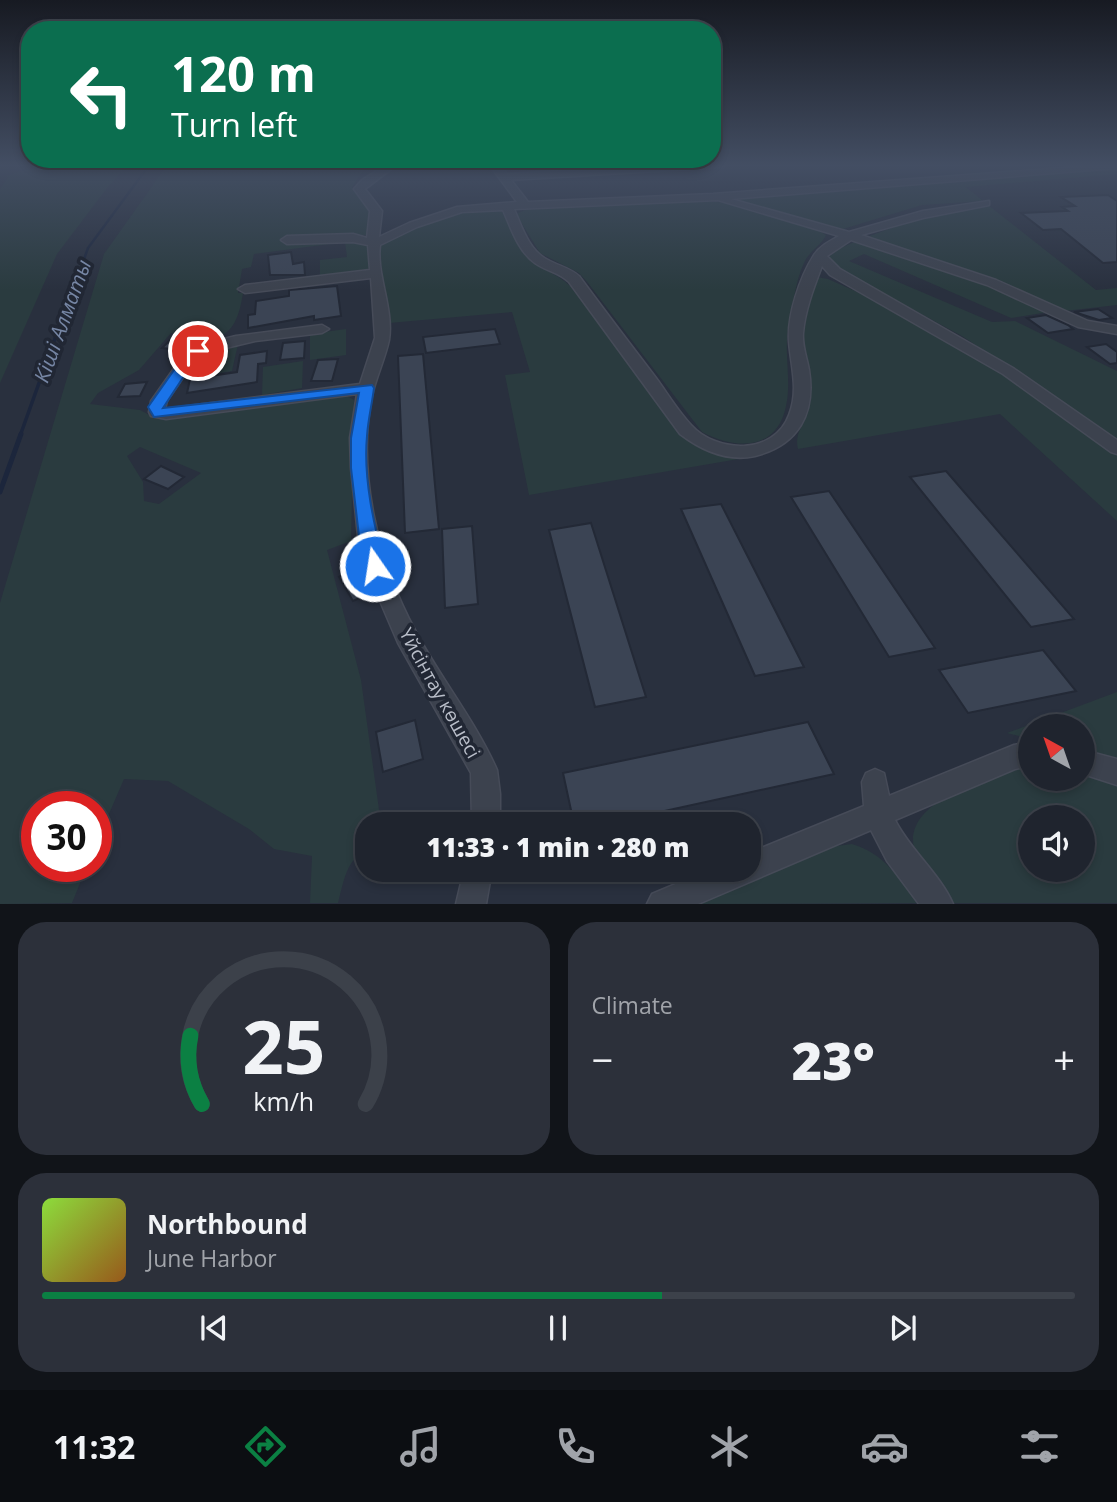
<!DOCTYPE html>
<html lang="en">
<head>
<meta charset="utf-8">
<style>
  :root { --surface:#1f242e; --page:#2c303a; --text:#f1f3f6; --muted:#a1a4aa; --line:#3c414a; --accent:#0b8043 }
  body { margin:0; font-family:"Open Sans",sans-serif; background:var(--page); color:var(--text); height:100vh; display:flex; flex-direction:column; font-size:26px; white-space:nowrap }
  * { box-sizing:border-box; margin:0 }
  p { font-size:23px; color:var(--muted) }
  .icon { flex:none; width:38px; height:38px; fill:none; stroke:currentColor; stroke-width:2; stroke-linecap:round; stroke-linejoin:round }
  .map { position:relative; height:904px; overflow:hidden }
  .details { display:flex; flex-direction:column; gap:18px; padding:18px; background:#111419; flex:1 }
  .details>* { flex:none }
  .banner { position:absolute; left:21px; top:21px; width:700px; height:147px; border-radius:28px; box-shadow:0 4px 10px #0003,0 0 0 2px var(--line); background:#0b6e4f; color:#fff; overflow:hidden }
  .needle { width:46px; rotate:320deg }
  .buttons { position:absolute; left:1018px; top:714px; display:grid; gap:14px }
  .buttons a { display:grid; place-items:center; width:77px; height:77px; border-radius:50%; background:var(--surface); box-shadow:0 4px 10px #0003,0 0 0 2px var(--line); font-size:35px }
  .speed { position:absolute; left:21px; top:791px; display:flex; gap:14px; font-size:35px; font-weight:700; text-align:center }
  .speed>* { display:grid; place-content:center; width:91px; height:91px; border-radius:50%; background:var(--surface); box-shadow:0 4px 10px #0003,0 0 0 2px var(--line); line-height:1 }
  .speed .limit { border:10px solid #d22; background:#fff; color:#111 }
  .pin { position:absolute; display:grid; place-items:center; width:60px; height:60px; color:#fff; margin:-30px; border:4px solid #fff; border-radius:50%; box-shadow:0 2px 7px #0007 }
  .me { position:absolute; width:77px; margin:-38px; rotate:347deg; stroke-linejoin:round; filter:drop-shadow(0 0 5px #0008) }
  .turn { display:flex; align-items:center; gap:24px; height:147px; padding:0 35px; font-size:32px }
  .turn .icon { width:91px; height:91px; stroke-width:2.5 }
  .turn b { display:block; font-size:49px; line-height:60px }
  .big { font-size:52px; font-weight:800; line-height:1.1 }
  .details .card { flex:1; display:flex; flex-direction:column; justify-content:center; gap:10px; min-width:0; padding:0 24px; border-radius:28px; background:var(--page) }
  .details .dial { align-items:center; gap:0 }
  .dial svg { height:182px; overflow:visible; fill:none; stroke:var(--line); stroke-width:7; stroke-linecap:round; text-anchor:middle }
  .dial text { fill:var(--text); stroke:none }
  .song { display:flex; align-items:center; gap:21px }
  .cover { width:84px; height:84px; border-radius:10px; background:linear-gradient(135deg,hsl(90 70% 55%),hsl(30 70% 35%)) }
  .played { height:7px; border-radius:4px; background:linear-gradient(90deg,var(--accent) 60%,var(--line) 60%) }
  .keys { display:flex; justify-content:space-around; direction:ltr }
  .heat { display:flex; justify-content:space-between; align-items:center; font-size:38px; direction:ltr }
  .details .tiles { flex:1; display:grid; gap:18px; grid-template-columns:1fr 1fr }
  .card:last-child { grid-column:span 2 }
  .trip { position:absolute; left:355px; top:812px; width:406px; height:70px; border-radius:28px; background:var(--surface); box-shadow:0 4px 10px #0003,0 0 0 2px var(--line); font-weight:800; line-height:70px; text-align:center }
  .dock { display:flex; height:112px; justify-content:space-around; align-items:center; background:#0c0e12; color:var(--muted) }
  .dock .icon { width:49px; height:49px }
  .dock .current { color:var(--accent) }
  .dock b { font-size:32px; color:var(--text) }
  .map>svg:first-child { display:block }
  .green { fill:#2a3b3f; fill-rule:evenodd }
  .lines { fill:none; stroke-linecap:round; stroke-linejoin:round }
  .stream-far2 { stroke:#1c263c; stroke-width:2.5 }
  .stream-far1 { stroke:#1c263c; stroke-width:3.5 }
  .stream { stroke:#1c263c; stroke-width:5 }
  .building { fill:#3b4454; stroke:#232936; stroke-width:2 }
  .minor-casing { stroke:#464b58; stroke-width:3 }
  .minor { fill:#3c424e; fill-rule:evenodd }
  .route { fill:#1a73e8; stroke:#114b97; stroke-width:2 }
  .labels { text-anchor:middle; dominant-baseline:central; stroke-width:7; stroke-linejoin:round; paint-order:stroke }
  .street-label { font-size:19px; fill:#b9bec9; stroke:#212734 }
  .water-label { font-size:21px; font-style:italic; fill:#7686a4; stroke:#212734 }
</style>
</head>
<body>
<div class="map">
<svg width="1117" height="904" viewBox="0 0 1117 904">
  <rect width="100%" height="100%" fill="#29303e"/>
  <g class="green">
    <polygon points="43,164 129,164 107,188 57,254 0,383 0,189 8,177 6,176"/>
    <path d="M168,164H367L352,187L372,211L366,235L284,239L283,241L347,239L367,245L370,266L366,271L320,277V260L347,257L345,242L254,254L251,267L242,269L238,293H243C235,344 219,333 180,355L198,337L171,333L139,370L98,393L90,404L140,410L153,417L167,418L345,395L354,400L351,541L327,550L361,680L381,824H368L367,848C346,861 344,880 338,903H310L312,856L274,849L249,829L168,781L124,779L96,844V807H37V866H87L72,903L0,904V603L104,254ZM140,447L201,473L159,504L144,501L143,482L127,456Z"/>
    <polygon points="1117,166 1117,174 966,187 983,201 922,205 843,229 732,199"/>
    <path d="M707,201L726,203L819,231L826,235C822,245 809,251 804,263C795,282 793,306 789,326C783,352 792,380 786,406C777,451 736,450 702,432L588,283L579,273L540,253L516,214L529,208Z"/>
    <polygon points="988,205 1096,290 1117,288 1117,305 1065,311 969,271 870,240 867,237 913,220"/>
    <path d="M476,210C482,210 491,209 497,210C512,212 518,249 530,259C542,270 556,273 570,286L687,440L717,454L756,456L529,495L505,375L530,372L512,312L389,323L379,248C389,229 454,213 476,210Z"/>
    <polygon points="857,241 962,272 1055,311 1011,318 864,254 849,261 992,322 1015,321 1117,371 1117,439 962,336 839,270 829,261 831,252"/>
    <path d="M817,277L828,279C932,323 1028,386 1117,455V521L1000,414L798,449C794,434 804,426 805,413C808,385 801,357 803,330C804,312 811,295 817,277Z"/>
    <polygon points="346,329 346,355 310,360 310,334"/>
    <polygon points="238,344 232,371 187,378 198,355"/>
    <polygon points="303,361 302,388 262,395 263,367"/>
    <polygon points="1117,692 1117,760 1083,752 1083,726 1031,726 1031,739 1007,733"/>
    <path d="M1031,763V779H1083V772L1117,780V903H947C938,888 921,869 915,852C899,802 985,780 1019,766ZM1031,817H1083V870H1031Z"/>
    <path d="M852,844C884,853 899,879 920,903L697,904L829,847Z"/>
  </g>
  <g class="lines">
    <polyline class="stream-far2" points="76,282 88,248 150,164"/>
    <polyline class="stream-far1" points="20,436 76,280"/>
    <polyline class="stream" points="0,492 21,434"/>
  </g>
  <g class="building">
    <polygon points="1108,195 1117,201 1117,262 1103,263 1061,229 1043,230 1021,213 1068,211 1062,207 1075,206 1061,197"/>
    <polygon points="291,252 293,264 304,262 305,275 270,275 268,255"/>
    <polygon points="337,286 341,316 314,320 314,316 248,328 248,315 255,314 256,301 289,296 289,290"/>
    <polygon points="1098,309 1112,318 1099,320 1074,312"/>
    <polygon points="1046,315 1068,325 1073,329 1048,333 1027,318"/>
    <polygon points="495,329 500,344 426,353 423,337"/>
    <polygon points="174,336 192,338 180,350 162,348"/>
    <polygon points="305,341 304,358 280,360 283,343"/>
    <polygon points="1106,344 1117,352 1117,363 1110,364 1087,347"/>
    <polygon points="267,351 266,363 258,364 257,382 187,393 190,379 237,372 240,355"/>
    <polygon points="423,354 439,529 405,533 398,356"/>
    <polygon points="338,359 332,381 311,381 318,360"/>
    <polygon points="147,382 140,396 118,397 125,384"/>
    <polygon points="161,466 184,477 168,489 144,479"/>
    <polygon points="946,471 1074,619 1031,627 910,477"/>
    <polygon points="829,491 935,648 889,657 791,497"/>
    <polygon points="721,504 804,667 755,676 681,509"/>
    <polygon points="591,523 646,697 595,707 549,530"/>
    <polygon points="472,526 478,604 445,608 442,529"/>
    <polygon points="351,571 366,595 353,601 339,577"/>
    <polygon points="1043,650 1076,691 968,713 939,670"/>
    <polygon points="415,720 423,759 383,772 376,732"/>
    <polygon points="808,722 834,774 605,824 574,824 563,773"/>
  </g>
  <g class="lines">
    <defs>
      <g id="minor">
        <path d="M388,164H398L365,189L382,211L379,237L409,223L457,207L517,202L489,164H499L507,174L679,164H726L721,167L511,180L528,202L713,194L1117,164V168L731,199L849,232L923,211L989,201V205L923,218L861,235L996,280L1088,321L1117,326V334L1078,327L987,285L851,240L827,256L840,269L1013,368L1117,440V454L1111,452L1003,374L830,275L822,266C814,287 805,310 803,333C802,346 807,358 809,370C816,414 798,445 755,456C728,462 701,450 680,434L569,282C559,272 546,271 535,263C518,251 511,228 503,210L462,212L417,227L380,245C376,274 394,309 389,340C385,359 376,377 372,396C356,472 379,565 416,632C441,679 476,722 497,770L500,794V824H472L471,773L398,643L365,566L358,536L351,468L350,438L357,394L166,419L151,416L149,412L151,401L182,357L199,345L236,336L322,325L329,329L322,333L255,341L209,352L193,363L167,401L165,409L360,384L375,338L371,278L245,293L238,289L245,285L370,270L368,245L353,242L287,244L281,240L287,236L353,234L367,238L370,211L354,189L362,180ZM718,200L839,236C830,241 820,246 814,255C800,277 787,315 789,342C791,367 799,390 789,415C774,456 716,453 691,425C678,411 667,393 656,378C630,344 604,310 579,276C570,268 559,266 548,260C529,251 522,227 514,209Z"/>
        <path d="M1031,742V766L1015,769L895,820C910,850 940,874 953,904H919L887,861L871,830L698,904H647L652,894L709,870H749V853L864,806L862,782L866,773L875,769L884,773L889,796L1014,745Z"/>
        <polygon points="1083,750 1117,759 1117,785 1083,774"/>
        <polygon points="464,870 492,870 486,904 456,904"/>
      </g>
    </defs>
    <use href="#minor" class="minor-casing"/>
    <use href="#minor" class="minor"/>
  </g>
  <linearGradient id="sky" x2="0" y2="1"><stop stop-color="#171a22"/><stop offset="0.57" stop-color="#434e63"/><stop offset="1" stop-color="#434e63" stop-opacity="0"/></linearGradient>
  <rect width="1117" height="290" fill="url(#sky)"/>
  <path class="route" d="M198,347L205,351L196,358L163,408L372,385L374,388C372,404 368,420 367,436C363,478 374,526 385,566L382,571L375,573L369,571L359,536L351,468V438L359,393L154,417L148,407L186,353Z"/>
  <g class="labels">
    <g class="street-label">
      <text transform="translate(440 693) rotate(61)">Үйсінтау көшесі</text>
    </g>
    <g class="water-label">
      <text transform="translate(62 321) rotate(-70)">Кіші Алматы</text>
    </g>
  </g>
</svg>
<div class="buttons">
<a><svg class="needle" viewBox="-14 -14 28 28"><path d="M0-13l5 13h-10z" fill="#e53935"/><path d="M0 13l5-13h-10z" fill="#a1a4aa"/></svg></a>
<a><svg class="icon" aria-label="sound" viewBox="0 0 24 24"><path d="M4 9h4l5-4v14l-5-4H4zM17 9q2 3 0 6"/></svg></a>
</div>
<div class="speed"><div class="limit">30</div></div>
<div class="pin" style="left:198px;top:351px;background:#d93025"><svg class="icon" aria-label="arrive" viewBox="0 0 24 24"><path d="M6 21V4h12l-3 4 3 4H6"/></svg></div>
<svg class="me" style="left:375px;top:566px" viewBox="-20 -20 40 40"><circle r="17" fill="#1a73e8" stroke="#fff" stroke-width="3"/><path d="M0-11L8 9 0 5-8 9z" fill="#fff"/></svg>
<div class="trip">11:33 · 1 min · 280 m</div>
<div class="banner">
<div class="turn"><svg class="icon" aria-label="left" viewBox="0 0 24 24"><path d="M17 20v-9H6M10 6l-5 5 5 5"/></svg><div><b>120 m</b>Turn left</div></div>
</div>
</div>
<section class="details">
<div class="tiles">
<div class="card dial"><svg viewBox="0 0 100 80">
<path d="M14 69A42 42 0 1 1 86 69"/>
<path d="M14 69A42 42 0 0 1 9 39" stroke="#0b8043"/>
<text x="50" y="56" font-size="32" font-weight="700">25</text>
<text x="50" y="72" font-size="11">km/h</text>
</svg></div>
<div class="card"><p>Climate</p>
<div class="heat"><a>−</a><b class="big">23°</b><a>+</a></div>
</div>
<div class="card">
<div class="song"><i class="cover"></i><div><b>Northbound</b><p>June Harbor</p></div></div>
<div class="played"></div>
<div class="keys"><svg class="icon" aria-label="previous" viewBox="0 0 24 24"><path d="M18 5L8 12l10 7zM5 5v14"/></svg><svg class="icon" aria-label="pause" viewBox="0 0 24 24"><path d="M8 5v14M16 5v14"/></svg><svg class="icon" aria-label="next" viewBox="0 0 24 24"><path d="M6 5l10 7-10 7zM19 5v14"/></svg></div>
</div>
</div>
</section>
<nav class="dock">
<b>11:32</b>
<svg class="icon current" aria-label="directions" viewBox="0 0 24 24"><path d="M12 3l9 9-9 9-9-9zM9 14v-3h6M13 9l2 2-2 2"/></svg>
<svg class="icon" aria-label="music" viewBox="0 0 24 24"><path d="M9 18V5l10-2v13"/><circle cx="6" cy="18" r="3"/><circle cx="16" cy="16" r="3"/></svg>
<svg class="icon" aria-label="phone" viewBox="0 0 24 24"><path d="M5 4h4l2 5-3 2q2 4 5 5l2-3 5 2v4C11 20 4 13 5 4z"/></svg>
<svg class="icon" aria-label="climate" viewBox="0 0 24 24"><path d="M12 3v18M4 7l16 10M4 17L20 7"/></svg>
<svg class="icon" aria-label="car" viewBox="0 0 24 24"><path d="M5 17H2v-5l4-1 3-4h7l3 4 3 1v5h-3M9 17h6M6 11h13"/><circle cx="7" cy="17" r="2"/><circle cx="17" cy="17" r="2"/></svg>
<svg class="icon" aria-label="filters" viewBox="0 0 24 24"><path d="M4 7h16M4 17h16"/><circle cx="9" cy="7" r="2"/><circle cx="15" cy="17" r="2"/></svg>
</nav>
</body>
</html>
